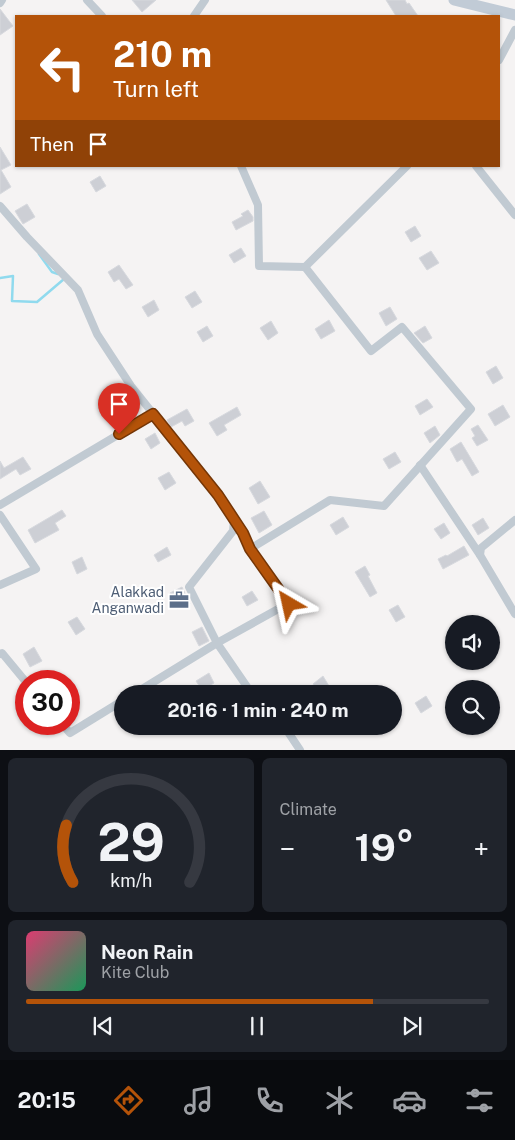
<!DOCTYPE html>
<html lang="en">
<head>
<meta charset="utf-8">
<style>
  :root { --surface:#171b24; --page:#20242c; --text:#f1f3f6; --muted:#9ea1a6; --line:#363941; --accent:#b45309 }
  body { margin:0; font-family:"Public Sans",sans-serif; background:var(--page); color:var(--text); height:100vh; display:flex; flex-direction:column; font-size:19px; white-space:nowrap }
  * { box-sizing:border-box; margin:0 }
  p { font-size:16px; color:var(--muted) }
  .icon { flex:none; width:28px; height:28px; fill:none; stroke:currentColor; stroke-width:2; stroke-linecap:round; stroke-linejoin:round }
  .map { position:relative; height:750px; overflow:hidden }
  .details { display:flex; flex-direction:column; gap:8px; padding:8px; background:#0d0f14; flex:1 }
  .details>* { flex:none }
  .guide { position:absolute; left:15px; top:15px; width:485px; height:152px; border-radius:0px; box-shadow:0 1px 4px #0004; background:#b45309; color:#fff; overflow:hidden }
  .tools { position:absolute; left:445px; top:615px; display:grid; gap:10px }
  .tools a { display:grid; place-items:center; width:55px; height:55px; border-radius:50%; background:var(--surface); box-shadow:0 1px 4px #0004; font-size:25px }
  .speed { position:absolute; left:15px; top:670px; display:flex; gap:10px; font-size:25px; font-weight:700; text-align:center }
  .speed>* { display:grid; place-content:center; width:65px; height:65px; border-radius:50%; background:var(--surface); box-shadow:0 1px 4px #0004; line-height:1 }
  .speed .limit { border:8px solid #d22; background:#fff; color:#111 }
  .pin { position:absolute; display:grid; place-items:center; width:42px; height:42px; color:#fff; margin:-51px -21px; border-radius:50% 50% 50% 0; rotate:-45deg; box-shadow:0 0 5px #0007 }
  .pin .icon { rotate:45deg }
  .me { position:absolute; width:55px; margin:-28px; rotate:324deg; stroke-linejoin:round; filter:drop-shadow(0 0 4px #0008) }
  .turn { display:flex; align-items:center; gap:18px; height:105px; padding:0 15px; font-size:22px }
  .turn .icon { width:65px; height:65px; stroke-width:2.5 }
  .turn b { display:block; font-size:35px; line-height:42px }
  .then { display:flex; align-items:center; height:48px; padding:0 15px; background:#0003; gap:10px; font-size:19px }
  .big { font-size:38px; font-weight:700; line-height:1.1 }
  .details .widget { flex:1; display:flex; flex-direction:column; justify-content:center; gap:8px; min-width:0; padding:0 18px; border-radius:8px; background:var(--page) }
  .details .dial { align-items:center; gap:0 }
  .dial svg { height:130px; overflow:visible; fill:none; stroke:var(--line); stroke-width:7; stroke-linecap:round; text-anchor:middle }
  .dial text { fill:var(--text); stroke:none }
  .song { display:flex; align-items:center; gap:15px }
  .cover { width:60px; height:60px; border-radius:8px; background:linear-gradient(135deg,hsl(340 70% 55%),hsl(150 70% 35%)) }
  .played { height:5px; border-radius:2px; background:linear-gradient(90deg,var(--accent) 75%,var(--line) 75%) }
  .keys { display:flex; justify-content:space-around; direction:ltr }
  .heat { display:flex; justify-content:space-between; align-items:center; font-size:28px; direction:ltr }
  .details .tiles { flex:1; display:grid; gap:8px; grid-template-columns:1fr 1fr }
  .widget:last-child { grid-column:span 2 }
  .trip { position:absolute; left:114px; top:685px; width:288px; height:50px; border-radius:25px; background:var(--surface); box-shadow:0 1px 4px #0004; font-weight:700; line-height:50px; text-align:center }
  .tabs { display:flex; height:80px; justify-content:space-around; align-items:center; background:#090b0e; color:var(--muted) }
  .tabs .icon { width:35px; height:35px }
  .tabs .selected { color:var(--accent) }
  .tabs b { font-size:22px; color:var(--text) }
  .map>svg:first-child { display:block }
  .lines { fill:none; stroke-linecap:round; stroke-linejoin:round }
  .stream { stroke:#90daee; stroke-width:2.5 }
  .building { fill:#cdcfd5; stroke:#d7d9de }
  .street { stroke:#c1cad2; stroke-width:8 }
  .secondary { stroke:#c1cbd6; stroke-width:11 }
  .route-casing { stroke:#753606; stroke-width:12 }
  .route { stroke:#b45309; stroke-width:9 }
  .labels { text-anchor:middle; dominant-baseline:central; stroke-width:4; stroke-linejoin:round; paint-order:stroke }
  .service-label { font-size:14px; fill:#4e5e75; stroke:#fff; text-anchor:end }
</style>
</head>
<body>
<div class="map">
<svg width="515" height="750" viewBox="0 0 515 750">
  <rect width="100%" height="100%" fill="#f5f3f3"/>
  <g class="lines">
    <g class="stream">
      <polyline points="39,254 52,272 58,274"/>
      <polyline points="0,278 13,276 12,301 37,302 64,279"/>
    </g>
  </g>
  <g class="building">
    <polygon points="132,0 156,0 142,12"/>
    <polygon points="386,0 405,0 407,4 409,3 418,16 396,16"/>
    <polygon points="0,9 13,26 0,35"/>
    <polygon points="0,147 11,165 1,170 11,187 0,194"/>
    <polygon points="100,176 106,186 96,192 90,182"/>
    <polygon points="27,204 35,217 23,224 15,211"/>
    <polygon points="248,210 253,217 253,221 236,230 232,222 243,216 241,214"/>
    <polygon points="415,226 421,236 411,242 405,232"/>
    <polygon points="241,248 246,256 234,263 229,255"/>
    <polygon points="431,251 439,263 427,270 419,258"/>
    <polygon points="119,265 133,285 126,289 119,279 114,282 108,272"/>
    <polygon points="195,291 202,302 192,308 185,297"/>
    <polygon points="154,300 159,310 148,317 142,307"/>
    <polygon points="390,307 397,319 386,326 379,313"/>
    <polygon points="329,320 335,331 321,339 315,329"/>
    <polygon points="271,321 278,333 268,340 260,328"/>
    <polygon points="207,326 213,336 203,342 197,332"/>
    <polygon points="425,326 432,338 423,343 414,333"/>
    <polygon points="496,366 503,378 493,384 486,372"/>
    <polygon points="427,399 433,407 420,415 415,406"/>
    <polygon points="503,405 510,417 495,426 488,414"/>
    <polygon points="237,407 241,415 224,425 227,430 217,436 209,423"/>
    <polygon points="187,409 194,421 185,426 182,421 171,427 167,420"/>
    <polygon points="478,425 488,440 477,446 472,438 475,436 471,429"/>
    <polygon points="435,426 440,435 430,443 424,433"/>
    <polygon points="155,433 160,443 151,449 145,439"/>
    <polygon points="461,442 479,472 472,476 462,459 457,462 450,449"/>
    <polygon points="395,452 401,462 389,469 383,459"/>
    <polygon points="23,457 31,469 20,475 16,469 0,479 0,461 4,468"/>
    <polygon points="169,472 176,483 165,490 158,478"/>
    <polygon points="260,481 270,497 258,504 249,488"/>
    <polygon points="62,510 66,516 55,523 59,530 35,543 28,530"/>
    <polygon points="264,511 272,525 259,533 251,518"/>
    <polygon points="343,517 349,527 336,535 330,525"/>
    <polygon points="483,518 489,528 478,535 472,525"/>
    <polygon points="444,523 450,533 441,539 434,529"/>
    <polygon points="464,546 469,555 443,569 438,559 446,555 447,556"/>
    <polygon points="167,547 171,555 158,562 154,555"/>
    <polygon points="82,557 87,569 77,574 72,562"/>
    <polygon points="365,566 370,575 368,576 377,593 370,597 355,572"/>
    <polygon points="182,587 190,604 177,609 170,593"/>
    <polygon points="252,591 258,600 247,606 242,597"/>
    <polygon points="398,605 405,617 396,622 389,610"/>
    <polygon points="77,617 85,629 76,635 68,622"/>
    <polygon points="202,627 209,641 199,646 192,632"/>
    <polygon points="34,647 42,661 30,667 23,654"/>
    <polygon points="209,673 214,683 202,690 196,681"/>
    <polygon points="323,676 329,686 319,693 313,684"/>
    <polygon points="426,696 432,706 421,713 415,703"/>
  </g>
  <g class="lines">
    <g class="street">
      <polyline points="87,0 102,16"/>
      <polyline points="0,3 2,0"/>
      <polyline points="194,16 205,0"/>
      <polyline points="499,60 515,30"/>
      <polyline points="241,166 258,205 259,266 305,267 407,166"/>
      <polyline points="476,166 515,215"/>
      <polyline points="0,206 27,237 78,290 97,334 131,386 218,495 234,519 233,531 189,587 217,643 252,694"/>
      <polyline points="420,465 480,555"/>
      <polyline points="0,505 153,414"/>
      <polyline points="0,515 36,569 0,585"/>
      <polyline points="234,519 243,533 250,549"/>
      <polyline points="515,520 481,548 480,555 515,614"/>
      <polyline points="0,654 2,653 26,682"/>
      <polyline points="134,694 217,643 289,603 250,549 330,500 384,506 471,409 402,327 371,351 305,267"/>
      <polyline points="62,724 70,733 122,701"/>
      <polyline points="284,726 300,750"/>
    </g>
    <polyline class="secondary" points="454,0 515,15"/>
  </g>
  <g class="lines">
    <defs>
      <polyline id="route" points="119,434 153,414 218,495 243,533 250,549 289,604"/>
    </defs>
    <use href="#route" class="route-casing"/>
    <use href="#route" class="route"/>
  </g>
  <defs>
    <symbol id="office-bare" viewBox="-9 -9 18 18"><path d="M-6-3h4V-5.5h4V-3h4V5H-6ZM-1-4.5V-3h2v-1.5ZM-6 0V1H6V0Z" fill="#5c6f8a" stroke="#fff" stroke-width="2.5" paint-order="stroke"/></symbol>
  </defs>
  <g fill-rule="evenodd">
    <use href="#office-bare" x="165" y="586" width="28" height="28"/>
  </g>
  <g class="labels">
    <g class="service-label">
      <text x="164" y="592">Alakkad<tspan x="164" dy="16">Anganwadi</tspan></text>
    </g>
  </g>
</svg>
<div class="tools">
<a><svg class="icon" aria-label="sound" viewBox="0 0 24 24"><path d="M4 9h4l5-4v14l-5-4H4zM17 9q2 3 0 6"/></svg></a>
<a><svg class="icon" aria-label="search" viewBox="0 0 24 24"><circle cx="10" cy="10" r="6"/><path d="M15 15l6 6"/></svg></a>
</div>
<div class="speed"><div class="limit">30</div></div>
<div class="pin" style="left:119px;top:434px;background:#d93025"><svg class="icon" aria-label="arrive" viewBox="0 0 24 24"><path d="M6 21V4h12l-3 4 3 4H6"/></svg></div>
<svg class="me" style="left:289px;top:604px" viewBox="-20 -20 40 40"><path d="M0-17L14 15 0 8-14 15z" fill="#b45309" stroke="#fff" stroke-width="4"/></svg>
<div class="trip">20:16 · 1 min · 240 m</div>
<div class="guide">
<div class="turn"><svg class="icon" aria-label="left" viewBox="0 0 24 24"><path d="M17 20v-9H6M10 6l-5 5 5 5"/></svg><div><b>210 m</b>Turn left</div></div>
<div class="then">Then<svg class="icon" aria-label="arrive" viewBox="0 0 24 24"><path d="M6 21V4h12l-3 4 3 4H6"/></svg></div>
</div>
</div>
<section class="details">
<div class="tiles">
<div class="widget dial"><svg viewBox="0 0 100 80">
<path d="M14 69A42 42 0 1 1 86 69"/>
<path d="M14 69A42 42 0 0 1 10 34" stroke="#b45309"/>
<text x="50" y="56" font-size="32" font-weight="700">29</text>
<text x="50" y="72" font-size="11">km/h</text>
</svg></div>
<div class="widget"><p>Climate</p>
<div class="heat"><a>−</a><b class="big">19°</b><a>+</a></div>
</div>
<div class="widget">
<div class="song"><i class="cover"></i><div><b>Neon Rain</b><p>Kite Club</p></div></div>
<div class="played"></div>
<div class="keys"><svg class="icon" aria-label="previous" viewBox="0 0 24 24"><path d="M18 5L8 12l10 7zM5 5v14"/></svg><svg class="icon" aria-label="pause" viewBox="0 0 24 24"><path d="M8 5v14M16 5v14"/></svg><svg class="icon" aria-label="next" viewBox="0 0 24 24"><path d="M6 5l10 7-10 7zM19 5v14"/></svg></div>
</div>
</div>
</section>
<nav class="tabs">
<b>20:15</b>
<svg class="icon selected" aria-label="directions" viewBox="0 0 24 24"><path d="M12 3l9 9-9 9-9-9zM9 14v-3h6M13 9l2 2-2 2"/></svg>
<svg class="icon" aria-label="music" viewBox="0 0 24 24"><path d="M9 18V5l10-2v13"/><circle cx="6" cy="18" r="3"/><circle cx="16" cy="16" r="3"/></svg>
<svg class="icon" aria-label="phone" viewBox="0 0 24 24"><path d="M5 4h4l2 5-3 2q2 4 5 5l2-3 5 2v4C11 20 4 13 5 4z"/></svg>
<svg class="icon" aria-label="climate" viewBox="0 0 24 24"><path d="M12 3v18M4 7l16 10M4 17L20 7"/></svg>
<svg class="icon" aria-label="car" viewBox="0 0 24 24"><path d="M5 17H2v-5l4-1 3-4h7l3 4 3 1v5h-3M9 17h6M6 11h13"/><circle cx="7" cy="17" r="2"/><circle cx="17" cy="17" r="2"/></svg>
<svg class="icon" aria-label="filters" viewBox="0 0 24 24"><path d="M4 7h16M4 17h16"/><circle cx="9" cy="7" r="2"/><circle cx="15" cy="17" r="2"/></svg>
</nav>
</body>
</html>
